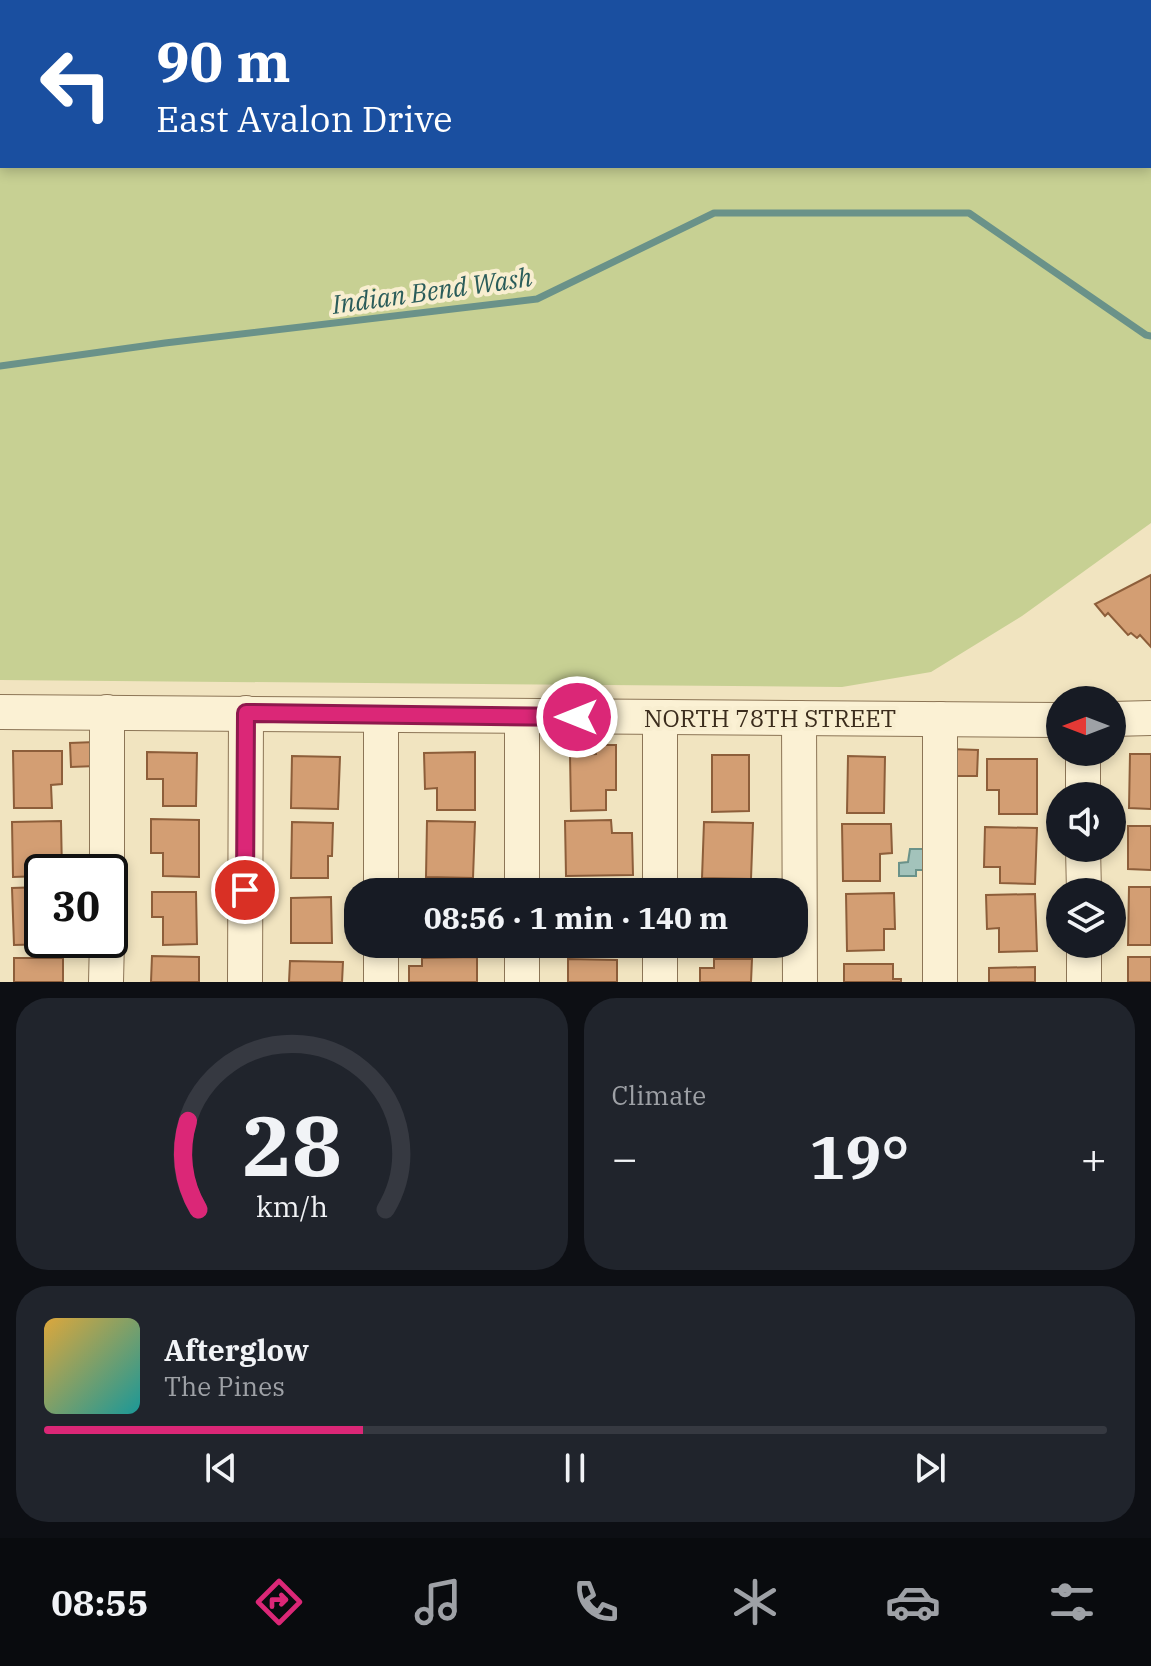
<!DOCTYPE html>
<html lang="en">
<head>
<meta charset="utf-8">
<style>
  :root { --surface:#171b24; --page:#20242c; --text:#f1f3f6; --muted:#9ea1a6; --line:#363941; --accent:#db2777 }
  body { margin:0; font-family:"IBM Plex Serif",serif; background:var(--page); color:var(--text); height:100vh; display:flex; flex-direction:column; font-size:30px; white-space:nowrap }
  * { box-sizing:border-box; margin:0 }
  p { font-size:26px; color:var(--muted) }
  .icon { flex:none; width:44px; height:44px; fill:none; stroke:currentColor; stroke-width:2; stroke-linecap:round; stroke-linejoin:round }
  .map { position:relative; height:982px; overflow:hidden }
  .panel { display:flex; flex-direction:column; gap:16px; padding:16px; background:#0d0f14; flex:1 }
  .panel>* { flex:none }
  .banner { position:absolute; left:0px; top:0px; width:1152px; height:168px; box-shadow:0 4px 12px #0003; background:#1a4fa0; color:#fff; overflow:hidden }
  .needle { width:52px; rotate:270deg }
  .controls { position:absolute; left:1046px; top:686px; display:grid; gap:16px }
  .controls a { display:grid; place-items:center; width:80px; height:80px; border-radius:50%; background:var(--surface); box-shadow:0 4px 12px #0003; font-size:40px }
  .speed { position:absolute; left:24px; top:854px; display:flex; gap:16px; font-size:40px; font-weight:700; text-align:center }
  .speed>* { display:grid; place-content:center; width:104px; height:104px; border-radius:50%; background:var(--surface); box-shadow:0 4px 12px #0003; line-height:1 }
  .speed .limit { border:4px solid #111; border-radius:12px; background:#fff; color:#111 }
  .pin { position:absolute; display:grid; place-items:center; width:68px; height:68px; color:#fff; margin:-34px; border:4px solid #fff; border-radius:50%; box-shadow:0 2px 8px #0007 }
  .me { position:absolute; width:88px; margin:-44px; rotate:270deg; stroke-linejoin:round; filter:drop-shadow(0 0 6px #0008) }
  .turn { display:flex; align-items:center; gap:28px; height:168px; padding:0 24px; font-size:36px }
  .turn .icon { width:104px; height:104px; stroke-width:2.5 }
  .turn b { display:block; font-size:56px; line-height:68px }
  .big { font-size:60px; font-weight:800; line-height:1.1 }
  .panel .card { flex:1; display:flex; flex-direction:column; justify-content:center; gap:12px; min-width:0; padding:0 28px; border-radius:32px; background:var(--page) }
  .panel .dial { align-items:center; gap:0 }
  .dial svg { height:208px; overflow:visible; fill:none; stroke:var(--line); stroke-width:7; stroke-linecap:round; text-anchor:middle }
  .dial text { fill:var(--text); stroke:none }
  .song { display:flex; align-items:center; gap:24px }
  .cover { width:96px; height:96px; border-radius:12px; background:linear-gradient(135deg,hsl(40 70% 55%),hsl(180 70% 35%)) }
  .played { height:8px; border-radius:4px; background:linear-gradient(90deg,var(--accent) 30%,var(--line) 30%) }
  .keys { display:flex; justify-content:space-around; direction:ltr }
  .heat { display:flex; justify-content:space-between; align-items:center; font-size:44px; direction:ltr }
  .panel .tiles { flex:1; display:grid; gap:16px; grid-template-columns:1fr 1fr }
  .card:last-child { grid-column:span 2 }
  .trip { position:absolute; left:344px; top:878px; width:464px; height:80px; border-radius:32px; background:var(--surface); box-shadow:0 4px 12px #0003; font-weight:800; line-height:80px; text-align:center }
  .tabs { display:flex; height:128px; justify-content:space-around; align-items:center; background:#090b0e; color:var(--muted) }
  .tabs .icon { width:56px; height:56px }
  .tabs .current { color:var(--accent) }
  .tabs b { font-size:36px; color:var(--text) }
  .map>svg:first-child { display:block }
  .green { fill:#c7d093; fill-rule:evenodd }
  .water { fill:#a3c3bb; stroke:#6a9289; stroke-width:2 }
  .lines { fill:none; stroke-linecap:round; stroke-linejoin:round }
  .stream { stroke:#6a9289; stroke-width:7 }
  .building { fill:#d39e73; stroke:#8d5e3a; stroke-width:2 }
  .minor-casing { stroke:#8c7556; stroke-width:36 }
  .minor { stroke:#fbf1d4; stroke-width:34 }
  .route-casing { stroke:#8e194d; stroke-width:20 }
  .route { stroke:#db2777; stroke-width:14 }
  .labels { text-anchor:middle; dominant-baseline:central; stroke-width:8; stroke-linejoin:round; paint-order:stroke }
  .street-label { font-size:24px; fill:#3b2c1c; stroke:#f8eed0 }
  .water-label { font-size:26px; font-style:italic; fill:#2a5c5a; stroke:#f8eed0 }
</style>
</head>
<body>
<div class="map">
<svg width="1151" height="982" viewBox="0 0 1151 982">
  <rect width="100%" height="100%" fill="#f1e4c0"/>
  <path class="green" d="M0,0H1151V523L1022,616L931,672L842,687L0,680ZM2,2H1150V166H2Z"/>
  <polygon class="water" points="910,849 924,849 924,870 916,870 916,876 899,876 899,863 908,862"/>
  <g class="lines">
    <polyline class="stream" points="0,366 165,343 537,299 714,213 969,213 1146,335 1151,336"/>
  </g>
  <g class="building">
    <polygon points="1151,575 1151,647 1140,635 1137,638 1131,633 1128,635 1108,613 1105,616 1095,604"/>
    <polygon points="95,742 96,766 71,767 70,743"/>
    <polygon points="595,745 616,745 616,790 606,790 606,810 571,811 570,755 596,754"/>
    <polygon points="950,749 978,750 977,776 950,776"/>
    <polygon points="13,751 62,751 62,784 51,785 52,808 14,808"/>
    <polygon points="147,752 197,753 196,806 163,806 163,779 147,779"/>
    <polygon points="475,752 475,810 437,810 437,788 425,789 424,753"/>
    <polygon points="1130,754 1151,754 1151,809 1129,808"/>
    <polygon points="712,755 749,755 749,811 712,812"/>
    <polygon points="292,756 340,757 338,809 291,808"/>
    <polygon points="848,756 885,757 884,813 847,813"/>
    <polygon points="987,759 1037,759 1037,814 999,814 999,790 987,790"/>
    <polygon points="151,819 199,820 199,877 163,876 163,853 151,853"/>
    <polygon points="611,820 612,833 632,833 633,875 566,876 565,821"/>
    <polygon points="61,821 62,872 42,872 42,876 13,877 12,822"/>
    <polygon points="427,821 475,822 473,878 426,877"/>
    <polygon points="292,822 333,823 332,856 328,856 328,878 291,878"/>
    <polygon points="704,822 753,823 751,879 702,878"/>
    <polygon points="842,824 891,824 892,853 880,854 880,881 843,881"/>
    <polygon points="1128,826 1151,826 1151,870 1128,869"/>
    <polygon points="985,827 1037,828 1035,884 1000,883 1000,867 984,867"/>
    <polygon points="42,887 42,940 52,940 52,944 14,945 12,888"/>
    <polygon points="1129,887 1151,887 1151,945 1128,945"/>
    <polygon points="152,892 196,892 197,944 163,945 163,917 152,917"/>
    <polygon points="894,893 895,929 884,929 884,950 847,951 846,894"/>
    <polygon points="1035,894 1037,951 999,952 999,928 987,929 986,895"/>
    <polygon points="331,897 332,943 291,943 291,898"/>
    <polygon points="435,944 473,944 473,947 435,948"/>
    <polygon points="715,944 753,944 753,948 715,949"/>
    <polygon points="152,956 199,957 199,982 151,982"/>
    <polygon points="477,957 477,982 409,982 409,966 422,966 422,958"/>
    <rect x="1128" y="957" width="23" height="25"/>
    <rect x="14" y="958" width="49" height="24"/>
    <polygon points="568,959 617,960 617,982 568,982"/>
    <polygon points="714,959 752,959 751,982 700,982 700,968 714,968"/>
    <polygon points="290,961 343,962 342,982 289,982"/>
    <polygon points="844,964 893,964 893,979 901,979 901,982 844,982"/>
    <polygon points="1035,967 1035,982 989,982 989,968"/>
  </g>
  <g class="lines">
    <defs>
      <g id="minor">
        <polyline points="0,712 1060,720"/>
        <polyline points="381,715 381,892"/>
        <polyline points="522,717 522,892"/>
        <polyline points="660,717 660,892"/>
        <polyline points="799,718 800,982"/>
        <polyline points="940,719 940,982"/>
        <polyline points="1112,719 1151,718"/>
        <polyline points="1083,752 1083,796"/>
        <polyline points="1083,848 1084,892"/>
        <polyline points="107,872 107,712"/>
        <polyline points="381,944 381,982"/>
        <polyline points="522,944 522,982"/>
        <polyline points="660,944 660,982"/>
        <polyline points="1084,944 1084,982"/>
        <polyline points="106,982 107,940"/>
        <polyline points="245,982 246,713"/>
      </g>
    </defs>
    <use href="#minor" class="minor-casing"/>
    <use href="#minor" class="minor"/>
  </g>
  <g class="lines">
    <defs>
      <polyline id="route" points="245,890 246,713 577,717"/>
    </defs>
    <use href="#route" class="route-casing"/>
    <use href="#route" class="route"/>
  </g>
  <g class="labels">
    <g class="street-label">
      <text x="770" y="718">NORTH 78TH STREET</text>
    </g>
    <g class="water-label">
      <text transform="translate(432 290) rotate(-8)">Indian Bend Wash</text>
    </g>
  </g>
</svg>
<div class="controls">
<a><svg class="needle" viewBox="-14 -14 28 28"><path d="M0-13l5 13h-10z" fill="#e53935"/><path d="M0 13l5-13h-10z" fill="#9ea1a6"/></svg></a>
<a><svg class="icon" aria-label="sound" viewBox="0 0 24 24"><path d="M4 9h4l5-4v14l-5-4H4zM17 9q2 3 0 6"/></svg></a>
<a><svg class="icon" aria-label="layers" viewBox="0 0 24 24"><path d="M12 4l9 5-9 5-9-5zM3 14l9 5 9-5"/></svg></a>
</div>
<div class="speed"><div class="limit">30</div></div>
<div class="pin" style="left:245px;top:890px;background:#d93025"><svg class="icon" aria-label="arrive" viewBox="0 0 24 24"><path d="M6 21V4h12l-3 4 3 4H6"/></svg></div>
<svg class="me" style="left:577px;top:717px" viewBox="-20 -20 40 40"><circle r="17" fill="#db2777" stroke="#fff" stroke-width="3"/><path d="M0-11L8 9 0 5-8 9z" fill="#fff"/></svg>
<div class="trip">08:56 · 1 min · 140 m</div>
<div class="banner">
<div class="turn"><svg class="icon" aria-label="left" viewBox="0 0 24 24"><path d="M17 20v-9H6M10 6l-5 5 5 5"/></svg><div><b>90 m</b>East Avalon Drive</div></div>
</div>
</div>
<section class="panel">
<div class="tiles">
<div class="card dial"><svg viewBox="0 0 100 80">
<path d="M14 69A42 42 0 1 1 86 69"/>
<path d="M14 69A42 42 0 0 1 10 35" stroke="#db2777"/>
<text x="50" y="56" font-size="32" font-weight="700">28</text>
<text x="50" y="72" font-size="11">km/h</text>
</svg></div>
<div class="card"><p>Climate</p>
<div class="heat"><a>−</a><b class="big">19°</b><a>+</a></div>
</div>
<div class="card">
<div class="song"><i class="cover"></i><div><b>Afterglow</b><p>The Pines</p></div></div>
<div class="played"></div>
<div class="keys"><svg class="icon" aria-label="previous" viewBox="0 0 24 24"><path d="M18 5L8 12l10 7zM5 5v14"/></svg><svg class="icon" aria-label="pause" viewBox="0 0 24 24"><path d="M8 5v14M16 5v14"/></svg><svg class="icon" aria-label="next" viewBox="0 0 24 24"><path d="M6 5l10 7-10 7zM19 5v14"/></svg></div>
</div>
</div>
</section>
<nav class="tabs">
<b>08:55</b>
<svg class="icon current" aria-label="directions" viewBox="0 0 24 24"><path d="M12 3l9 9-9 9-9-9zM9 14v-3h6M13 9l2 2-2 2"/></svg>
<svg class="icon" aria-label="music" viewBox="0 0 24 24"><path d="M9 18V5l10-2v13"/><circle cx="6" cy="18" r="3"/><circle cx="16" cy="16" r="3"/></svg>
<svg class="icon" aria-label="phone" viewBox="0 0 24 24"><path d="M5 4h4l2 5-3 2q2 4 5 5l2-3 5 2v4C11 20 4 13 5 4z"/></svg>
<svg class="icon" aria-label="climate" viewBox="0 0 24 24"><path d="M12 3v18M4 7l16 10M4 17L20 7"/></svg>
<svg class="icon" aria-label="car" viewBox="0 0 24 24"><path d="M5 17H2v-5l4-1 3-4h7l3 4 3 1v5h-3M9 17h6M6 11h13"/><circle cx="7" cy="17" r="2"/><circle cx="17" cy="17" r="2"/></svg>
<svg class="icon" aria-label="filters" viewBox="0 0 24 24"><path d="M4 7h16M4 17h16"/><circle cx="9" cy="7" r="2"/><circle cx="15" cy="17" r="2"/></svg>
</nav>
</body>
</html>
